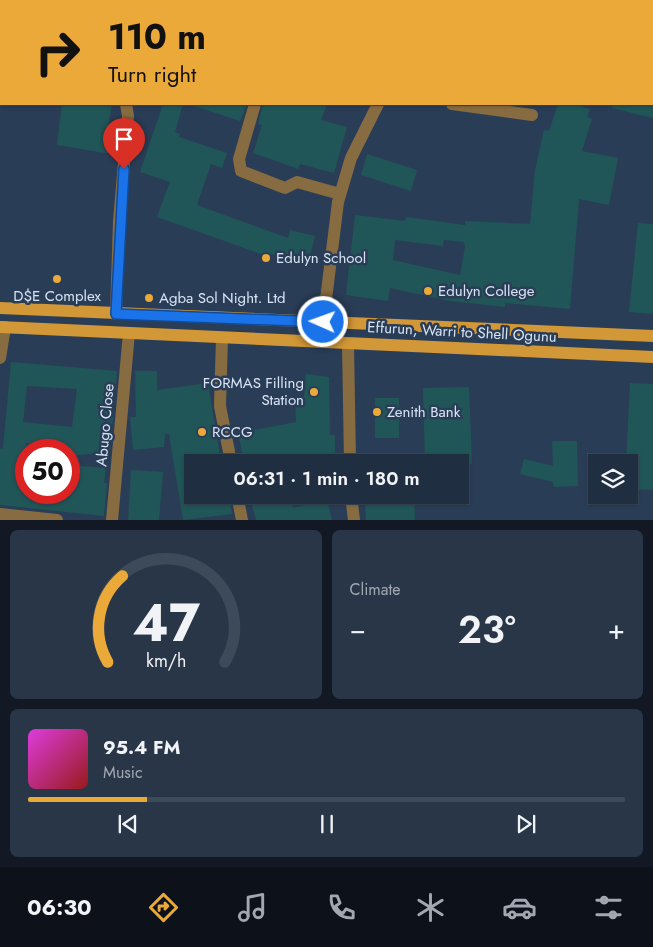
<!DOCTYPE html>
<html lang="en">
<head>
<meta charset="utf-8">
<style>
  :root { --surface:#202e41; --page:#283648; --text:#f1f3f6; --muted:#a2a8b1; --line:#3d4a5a; --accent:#eba93a }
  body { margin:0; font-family:Jost,sans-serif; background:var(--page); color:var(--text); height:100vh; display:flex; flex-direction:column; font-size:19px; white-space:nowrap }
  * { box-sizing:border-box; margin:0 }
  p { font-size:16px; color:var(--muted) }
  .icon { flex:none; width:28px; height:28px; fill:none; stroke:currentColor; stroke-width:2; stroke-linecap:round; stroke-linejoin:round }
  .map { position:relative; height:520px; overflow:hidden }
  .details { display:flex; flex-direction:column; gap:10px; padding:10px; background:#121924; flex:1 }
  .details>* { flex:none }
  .banner { position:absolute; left:0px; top:0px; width:654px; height:105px; box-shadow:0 1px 4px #0004,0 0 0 1px var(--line); background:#eba93a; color:#111; overflow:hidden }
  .controls { position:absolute; left:588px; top:454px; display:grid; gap:10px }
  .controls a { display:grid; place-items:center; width:50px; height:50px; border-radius:0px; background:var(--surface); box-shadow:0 1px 4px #0004,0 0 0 1px var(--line); font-size:25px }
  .speed { position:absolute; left:15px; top:439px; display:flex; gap:10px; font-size:25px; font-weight:700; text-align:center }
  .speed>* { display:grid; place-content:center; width:65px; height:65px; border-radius:50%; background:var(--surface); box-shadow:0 1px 4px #0004,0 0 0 1px var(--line); line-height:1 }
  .speed .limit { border:8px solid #d22; background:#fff; color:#111 }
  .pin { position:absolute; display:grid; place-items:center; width:42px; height:42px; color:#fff; margin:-51px -21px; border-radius:50% 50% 50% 0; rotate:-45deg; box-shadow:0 0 5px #0007 }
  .pin .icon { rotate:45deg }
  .me { position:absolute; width:55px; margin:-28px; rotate:272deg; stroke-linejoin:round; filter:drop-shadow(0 0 4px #0008) }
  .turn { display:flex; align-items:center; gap:18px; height:105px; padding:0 25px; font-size:22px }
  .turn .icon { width:65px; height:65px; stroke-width:2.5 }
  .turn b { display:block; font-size:35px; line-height:42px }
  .big { font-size:38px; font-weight:600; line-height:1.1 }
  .details .tile { flex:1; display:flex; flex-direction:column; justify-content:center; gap:8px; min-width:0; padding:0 18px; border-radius:8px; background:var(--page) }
  .details .dial { align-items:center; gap:0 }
  .dial svg { height:130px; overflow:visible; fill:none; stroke:var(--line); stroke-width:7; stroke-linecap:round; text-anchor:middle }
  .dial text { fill:var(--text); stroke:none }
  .song { display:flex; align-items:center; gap:15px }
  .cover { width:60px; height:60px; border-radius:8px; background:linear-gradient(135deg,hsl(300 70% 55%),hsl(0 70% 35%)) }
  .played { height:5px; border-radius:2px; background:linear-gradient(90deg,var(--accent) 20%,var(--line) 20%) }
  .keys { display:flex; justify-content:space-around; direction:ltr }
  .heat { display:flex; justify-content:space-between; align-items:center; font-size:28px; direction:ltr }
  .details .tiles { flex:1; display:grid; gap:10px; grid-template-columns:1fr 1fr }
  .tile:last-child { grid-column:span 2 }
  .trip { position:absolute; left:184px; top:454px; width:285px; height:50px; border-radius:0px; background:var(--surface); box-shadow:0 1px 4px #0004,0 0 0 1px var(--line); font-weight:600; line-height:50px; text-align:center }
  .dock { display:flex; height:80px; justify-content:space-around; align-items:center; background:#0d121a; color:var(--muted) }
  .dock .icon { width:35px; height:35px }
  .dock .selected { color:var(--accent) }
  .dock b { font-size:22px; color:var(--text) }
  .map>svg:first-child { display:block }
  .building { fill:#205657; fill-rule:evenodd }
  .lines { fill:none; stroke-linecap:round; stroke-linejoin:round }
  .minor { stroke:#886c41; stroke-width:12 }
  .major { stroke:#d29736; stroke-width:12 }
  .route-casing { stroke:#114b97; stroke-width:12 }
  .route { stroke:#1a73e8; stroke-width:9 }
  .poi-dot { fill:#eba93a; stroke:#2a3d57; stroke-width:2 }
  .labels { text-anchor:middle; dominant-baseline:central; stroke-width:5; stroke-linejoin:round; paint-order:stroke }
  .poi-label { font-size:15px; fill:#d8e4f4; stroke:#2a3d57; text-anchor:start }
  .street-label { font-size:15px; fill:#d8e4f4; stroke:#2a3d57 }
</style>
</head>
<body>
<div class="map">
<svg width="653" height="520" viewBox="0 0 653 520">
  <rect width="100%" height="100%" fill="#2a3d57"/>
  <g class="building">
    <polygon points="62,104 112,104 107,132 114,133 111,154 57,145"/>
    <polygon points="163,104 183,104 175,132 180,134 179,137 227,153 222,168 211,164 197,205 288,238 290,230 315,236 308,264 270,254 269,257 157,217 170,182 140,172"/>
    <polygon points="194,104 247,104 240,121 194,106"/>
    <polygon points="263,104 327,104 321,120 347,127 334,173 300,164 298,169 253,153 262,125 258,124"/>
    <path d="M558,104H584L583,107L590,109L587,117L592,119L582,151L618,158L609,205L579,199L570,309L505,303V307L450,301L390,288L388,301L346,295L355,215L405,221L406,217L465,225V221L530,224L535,170L544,130L549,131ZM395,240L443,246L444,240L464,242L465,247L460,275L393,260Z"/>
    <polygon points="612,104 653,104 653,118 612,108"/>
    <polygon points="367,154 417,170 411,191 361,175"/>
    <polygon points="638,223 653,224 653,314 629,312"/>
    <path d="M11,362L117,371L110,452L69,456V448L26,443L23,492H69V465L106,468L104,483H107L104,516L0,505V448L3,449ZM27,386L77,389L72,427L23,422Z"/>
    <polygon points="135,371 157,371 157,390 208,383 221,462 192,462 192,498 229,495 232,514 183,520 169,434 165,434 164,447 133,450 130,417 136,417"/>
    <polygon points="306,374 329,377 330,435 335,435 335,462 244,462 238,433 296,422 295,396 304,396"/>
    <polygon points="630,383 653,384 653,490 629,489 629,462 626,462"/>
    <polygon points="469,387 472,464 425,462 423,388"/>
    <rect x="375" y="398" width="24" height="40"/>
    <polygon points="552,441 577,441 578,486 554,487 553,482 520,474 524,459 553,466"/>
    <polygon points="131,470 163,472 159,520 128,520"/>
    <polygon points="290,495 293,508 327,499 332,520 256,520 252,505"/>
    <polygon points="414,496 415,520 366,520 365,498"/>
  </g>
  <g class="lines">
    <g class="minor">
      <polyline points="108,0 108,1"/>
      <polyline points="285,1 285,0"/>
      <polyline points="435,1 436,0"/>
      <polyline points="255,104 239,159 241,171 285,188 297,182 340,194"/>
      <polyline points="452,104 532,115"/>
      <polyline points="116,314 119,221 128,116 126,104"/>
      <polyline points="222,338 220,406 231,462"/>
      <polyline points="321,340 338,202 351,158 378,104"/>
      <polyline points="348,344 350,462"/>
      <polyline points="0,358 5,327"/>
      <polyline points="237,495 242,520"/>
      <polyline points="351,495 354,520"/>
      <polyline points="0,514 57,520"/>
      <polyline points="112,520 129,333"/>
    </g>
    <g class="major">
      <polyline points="0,308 653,336"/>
      <polyline points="0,327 653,357"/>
    </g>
  </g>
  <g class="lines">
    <defs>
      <polyline id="route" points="124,169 116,314 323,322"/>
    </defs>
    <use href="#route" class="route-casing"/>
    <use href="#route" class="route"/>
  </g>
  <g class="poi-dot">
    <circle cx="266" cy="258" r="5"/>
    <circle cx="57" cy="279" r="5"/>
    <circle cx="428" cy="291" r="5"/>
    <circle cx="149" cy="298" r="5"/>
    <circle cx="314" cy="392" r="5"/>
    <circle cx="377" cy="412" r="5"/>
    <circle cx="202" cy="432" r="5"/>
  </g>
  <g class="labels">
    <g class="poi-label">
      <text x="276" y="258">Edulyn School</text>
      <text x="438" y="291">Edulyn College</text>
      <text x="57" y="296" text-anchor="middle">D$E Complex</text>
      <text x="159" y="298">Agba Sol Night. Ltd</text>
      <text x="304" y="383" text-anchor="end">FORMAS Filling<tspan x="304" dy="17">Station</tspan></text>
      <text x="387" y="412">Zenith Bank</text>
      <text x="212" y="432">RCCG</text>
    </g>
    <g class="street-label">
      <text transform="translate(462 332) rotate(3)">Effurun, Warri to Shell Ogunu</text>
      <text transform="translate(105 425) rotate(-85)">Abugo Close</text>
    </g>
  </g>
</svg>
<div class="controls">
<a><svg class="icon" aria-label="layers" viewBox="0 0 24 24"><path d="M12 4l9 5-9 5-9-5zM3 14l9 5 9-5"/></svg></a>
</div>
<div class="speed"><div class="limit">50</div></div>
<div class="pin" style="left:124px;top:169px;background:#d93025"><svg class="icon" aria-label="arrive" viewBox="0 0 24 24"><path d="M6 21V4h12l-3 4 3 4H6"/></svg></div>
<svg class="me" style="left:323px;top:322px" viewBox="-20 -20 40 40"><circle r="17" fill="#1a73e8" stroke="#fff" stroke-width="3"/><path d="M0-11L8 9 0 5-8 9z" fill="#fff"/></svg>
<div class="trip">06:31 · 1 min · 180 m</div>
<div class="banner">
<div class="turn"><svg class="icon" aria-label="right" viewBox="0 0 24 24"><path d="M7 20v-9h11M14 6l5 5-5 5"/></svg><div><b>110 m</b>Turn right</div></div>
</div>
</div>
<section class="details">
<div class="tiles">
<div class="tile dial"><svg viewBox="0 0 100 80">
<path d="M14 69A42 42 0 1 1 86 69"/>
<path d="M14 69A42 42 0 0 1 23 16" stroke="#eba93a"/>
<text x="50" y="56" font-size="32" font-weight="700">47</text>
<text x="50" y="72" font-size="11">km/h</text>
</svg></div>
<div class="tile"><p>Climate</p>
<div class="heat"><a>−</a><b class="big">23°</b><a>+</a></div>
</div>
<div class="tile">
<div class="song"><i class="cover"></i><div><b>95.4 FM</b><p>Music</p></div></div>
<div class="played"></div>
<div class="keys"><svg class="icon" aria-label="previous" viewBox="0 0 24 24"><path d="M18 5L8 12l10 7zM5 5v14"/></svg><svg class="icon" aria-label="pause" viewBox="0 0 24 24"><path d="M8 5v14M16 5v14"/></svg><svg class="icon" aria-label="next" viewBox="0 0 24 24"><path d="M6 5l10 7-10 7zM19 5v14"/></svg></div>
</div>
</div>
</section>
<nav class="dock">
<b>06:30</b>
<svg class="icon selected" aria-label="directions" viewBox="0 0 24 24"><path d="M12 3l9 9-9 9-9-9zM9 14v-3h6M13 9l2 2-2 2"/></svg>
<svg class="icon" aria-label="music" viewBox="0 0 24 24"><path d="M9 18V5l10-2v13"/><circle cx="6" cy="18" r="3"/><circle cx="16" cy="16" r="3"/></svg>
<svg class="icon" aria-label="phone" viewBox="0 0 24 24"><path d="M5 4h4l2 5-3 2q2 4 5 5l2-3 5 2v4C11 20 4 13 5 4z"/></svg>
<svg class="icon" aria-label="climate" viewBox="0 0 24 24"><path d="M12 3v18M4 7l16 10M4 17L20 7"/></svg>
<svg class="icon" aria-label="car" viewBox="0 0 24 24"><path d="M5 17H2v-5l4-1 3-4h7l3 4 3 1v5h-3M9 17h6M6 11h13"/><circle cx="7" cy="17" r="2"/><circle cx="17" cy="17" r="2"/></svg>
<svg class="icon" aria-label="filters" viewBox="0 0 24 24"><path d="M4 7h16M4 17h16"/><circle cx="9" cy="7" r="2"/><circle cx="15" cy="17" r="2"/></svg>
</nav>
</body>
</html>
